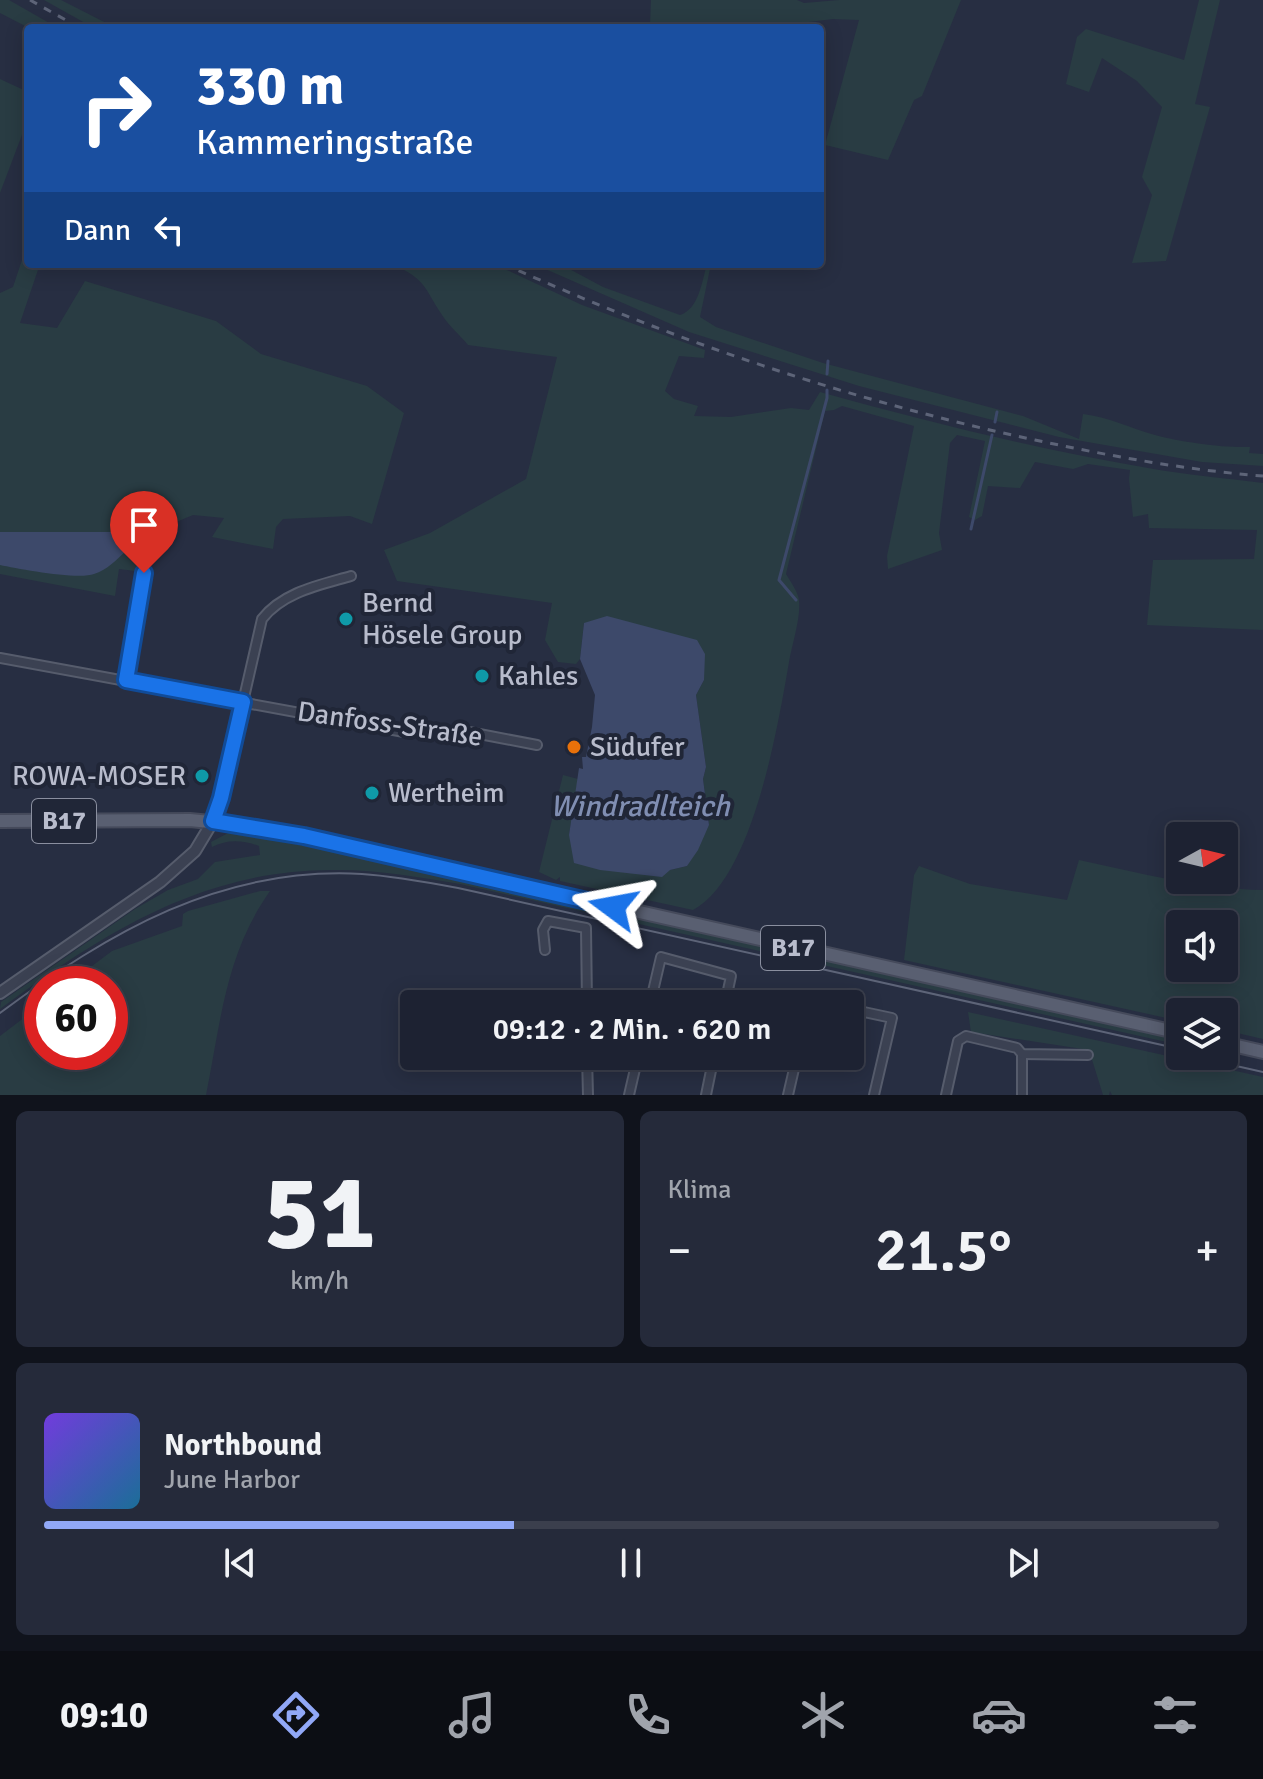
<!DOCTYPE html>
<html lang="de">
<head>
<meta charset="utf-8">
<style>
  :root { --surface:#1d2232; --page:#252a3a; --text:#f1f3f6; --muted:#a0a4ac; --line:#3b3f4d; --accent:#91a8f7 }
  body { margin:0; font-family:Signika,sans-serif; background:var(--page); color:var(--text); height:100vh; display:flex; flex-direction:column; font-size:30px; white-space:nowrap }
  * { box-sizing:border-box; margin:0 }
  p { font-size:26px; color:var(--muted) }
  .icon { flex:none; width:44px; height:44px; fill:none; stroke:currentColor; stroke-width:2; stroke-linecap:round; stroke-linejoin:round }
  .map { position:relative; height:1095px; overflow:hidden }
  .sheet { display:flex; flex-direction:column; gap:16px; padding:16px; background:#10131c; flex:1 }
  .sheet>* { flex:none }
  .hud { position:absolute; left:24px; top:24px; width:800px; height:244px; border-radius:8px; box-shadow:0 4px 20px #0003,0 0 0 2px var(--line); background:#1a4fa0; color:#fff; overflow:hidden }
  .needle { width:52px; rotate:82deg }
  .controls { position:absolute; left:1166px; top:822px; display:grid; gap:16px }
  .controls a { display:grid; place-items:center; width:72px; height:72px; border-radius:8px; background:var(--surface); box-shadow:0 4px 20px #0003,0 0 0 2px var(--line); font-size:40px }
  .speed { position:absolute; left:24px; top:966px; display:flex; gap:16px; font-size:40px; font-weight:700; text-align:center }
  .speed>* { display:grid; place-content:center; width:104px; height:104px; border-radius:50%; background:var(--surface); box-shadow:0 4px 20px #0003,0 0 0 2px var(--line); line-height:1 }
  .speed .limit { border:12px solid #d22; background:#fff; color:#111 }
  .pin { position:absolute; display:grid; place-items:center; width:68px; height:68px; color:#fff; margin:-82px -34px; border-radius:50% 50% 50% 0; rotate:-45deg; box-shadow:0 0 8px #0007 }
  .pin .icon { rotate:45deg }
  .me { position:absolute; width:88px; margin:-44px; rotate:283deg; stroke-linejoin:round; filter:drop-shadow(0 0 6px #0008) }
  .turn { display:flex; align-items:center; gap:28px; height:168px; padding:0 40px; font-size:36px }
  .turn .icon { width:104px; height:104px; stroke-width:2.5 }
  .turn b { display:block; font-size:56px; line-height:68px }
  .then { display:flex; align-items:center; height:76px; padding:0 40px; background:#0003; gap:16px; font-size:30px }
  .big { font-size:60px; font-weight:600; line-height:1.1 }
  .sheet .widget { flex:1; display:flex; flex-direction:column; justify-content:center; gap:12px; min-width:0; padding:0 28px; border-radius:12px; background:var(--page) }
  .sheet .dial { align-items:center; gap:0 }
  .dial b { font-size:104px; line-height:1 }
  .song { display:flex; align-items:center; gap:24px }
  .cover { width:96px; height:96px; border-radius:12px; background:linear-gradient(135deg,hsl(260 70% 55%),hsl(200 70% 35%)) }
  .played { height:8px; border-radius:4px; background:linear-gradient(90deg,var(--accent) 40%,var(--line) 40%) }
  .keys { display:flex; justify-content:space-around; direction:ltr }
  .heat { display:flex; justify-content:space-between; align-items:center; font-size:44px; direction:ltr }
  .sheet .tiles { flex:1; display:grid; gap:16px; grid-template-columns:1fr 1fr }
  .widget:last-child { grid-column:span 2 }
  .trip { position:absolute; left:400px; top:990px; width:464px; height:80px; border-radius:8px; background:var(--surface); box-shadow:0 4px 20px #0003,0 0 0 2px var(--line); font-weight:600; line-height:80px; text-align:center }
  .menu { display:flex; height:128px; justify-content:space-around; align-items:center; background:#0c0e14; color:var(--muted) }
  .menu .icon { width:56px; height:56px }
  .menu .selected { color:var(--accent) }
  .menu b { font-size:36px; color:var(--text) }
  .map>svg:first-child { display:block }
  .green { fill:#293c43; fill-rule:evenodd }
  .water { fill:#3d496a }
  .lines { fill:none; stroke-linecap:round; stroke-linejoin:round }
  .stream { stroke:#3d496a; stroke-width:3 }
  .minor-casing { stroke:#565c6c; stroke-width:12 }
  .tertiary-casing { stroke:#565c6c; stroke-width:14 }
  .primary-casing { stroke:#454a5b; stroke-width:16 }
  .minor { stroke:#3b4152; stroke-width:8 }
  .tertiary { stroke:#3b4152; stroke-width:10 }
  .primary { stroke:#595f71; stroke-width:12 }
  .tram { stroke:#5d6478; stroke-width:2 }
  .rail { stroke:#5d6478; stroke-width:3; stroke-dasharray:8 8; stroke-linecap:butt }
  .route-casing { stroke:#114b97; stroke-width:20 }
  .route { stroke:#1a73e8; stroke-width:14 }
  .culture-dot { fill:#0f9aa8; stroke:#202637; stroke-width:3 }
  .food-dot { fill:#e8710a; stroke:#202637; stroke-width:3 }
  .labels { text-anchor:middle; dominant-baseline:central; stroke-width:8; stroke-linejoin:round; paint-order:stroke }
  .shield { fill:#202637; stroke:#8a8f9f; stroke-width:2 }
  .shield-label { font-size:26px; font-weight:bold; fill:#b8bccc }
  .poi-label { font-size:28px; fill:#b8bccc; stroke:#202637; text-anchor:start }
  .street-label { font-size:28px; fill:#b8bccc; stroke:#202637 }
  .water-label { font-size:30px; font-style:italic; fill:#808eb2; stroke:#202637 }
</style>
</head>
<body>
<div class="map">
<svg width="1263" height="1095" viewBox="0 0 1263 1095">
  <rect width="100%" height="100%" fill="#272e42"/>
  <g class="green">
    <polygon points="0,0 9,0 58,28 29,28 0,13"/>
    <polygon points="44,0 61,0 116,28 94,28"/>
    <polygon points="651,0 797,0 804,3 839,0 961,0 922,96 914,100 888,160 825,145 859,20 833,19 793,24 791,28 664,28 650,26"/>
    <polygon points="1199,0 1220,0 1195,104 1210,107 1166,261 1132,263 1152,195 1142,177 1162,107 1137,81 1102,58 1089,92 1066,84 1077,37 1086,29 1184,60"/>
    <polygon points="0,79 28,92 28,119 0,193"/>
    <polygon points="28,242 28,264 40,264 20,323 57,328 85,281 216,321 261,354 367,386 404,413 372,524 350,516 283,519 276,527 273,549 212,537 224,518 193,515 162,528 150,558 135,571 119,569 115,596 0,574 0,293 13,287"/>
    <path d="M393,264H494L582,305L705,350L704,358L679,356L665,391L674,399L698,406L694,416L731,417L791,408L809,410L820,392C928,422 1037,449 1148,468C1186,475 1225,478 1263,483V630L1147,625L1153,560L1254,559L1257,530L1149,528L1148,514L1133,517L1129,479L1130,470L1088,464L1073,469L1035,462L1020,488L988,486L982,516L975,520L969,517L985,441L957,435L950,443L939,533L942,550L888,569L887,556L914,426L842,406L834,410L825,411L786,574C790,581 799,593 799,601C801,617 792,645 789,662C778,726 753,878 693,910L560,881V877L556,880L539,872L563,775L578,779L569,835L600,870H670L687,866L709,825L703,779L706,767L696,695L704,680L584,623L580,659L576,664L558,662L545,640L552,603L397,581L384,550L430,533L526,479L557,357L468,345C460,335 449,326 442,315C423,286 427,281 393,264Z"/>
    <path d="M534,264H560L603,287L680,315C699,309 702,281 707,264H711L700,317L716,327L823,363L1023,416L1079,439L1083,414C1108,417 1130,428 1155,435C1181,442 1223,448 1250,447L1249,453L1263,454V466L1202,462L1059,437L859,386L689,332Z"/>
    <path d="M234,830L404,865L1180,1038V1045L460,884C417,877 375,869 332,870C201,870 102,934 0,1009L1,1002L135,909L168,890L198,879L215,862L260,855L259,846C243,840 227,839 212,847L211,842Z"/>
    <path d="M1079,860C1140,873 1200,889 1263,890V1039L1224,1030V1012H1180V1021L904,960L914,875L919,866L970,884L1067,900ZM1180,924H1224V968H1180Z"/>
    <path d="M260,891H270C225,955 221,1021 206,1095H0V1036L42,1004V1052H110V984H68L112,951L182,926L183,914L188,911Z"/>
    <polygon points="968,1012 1263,1077 1263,1095 1112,1095 1110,1091 1109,1095 1103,1095 1089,1050 971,1032"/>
  </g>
  <g class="water">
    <path d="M0,532H113L124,539L125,552C116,560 107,570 94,574C78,580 19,569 0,565Z"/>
    <polygon points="607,616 697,640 705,654 704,680 696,695 706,767 703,779 709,825 698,850 687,866 670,870 662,877 600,870 574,863 569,835 579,768 583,769 582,757 586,757 592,727 595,695 580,659 584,623"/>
  </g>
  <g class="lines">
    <g class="stream">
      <polyline points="827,374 828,361"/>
      <polyline points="995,422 997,412"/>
      <polyline points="971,529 992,435"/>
      <polyline points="796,600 779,580 827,398 827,390"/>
    </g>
    <defs>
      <g id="minor">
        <polyline points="0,658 404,732 469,732 537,745"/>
        <polyline points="126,680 144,573"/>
        <path d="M213,821L221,798L262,619C283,592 320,585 351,576"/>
        <polyline points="545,950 543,930 548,921 586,928 587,1004"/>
        <polyline points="650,1004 661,957 731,976 725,1004"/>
        <polyline points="809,1004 810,1001 826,1004"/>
        <polyline points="850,1009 892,1018 874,1095"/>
        <polyline points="1022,1054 1022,1095"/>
        <polyline points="587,1056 588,1095"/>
        <polyline points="629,1095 638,1056"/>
        <polyline points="706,1095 714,1056"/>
        <polyline points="788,1095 797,1056"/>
        <polyline points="946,1095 958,1041 966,1036 1017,1048 1022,1054 1088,1055"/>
      </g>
      <polyline id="tertiary" points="0,993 160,882 195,851 213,821"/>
      <g id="primary">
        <polyline points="0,821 190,820 260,827 1180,1033"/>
        <polyline points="1224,1043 1263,1052"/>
      </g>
    </defs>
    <use href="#minor" class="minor-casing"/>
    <use href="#tertiary" class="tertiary-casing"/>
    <use href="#primary" class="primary-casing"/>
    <use href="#minor" class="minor"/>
    <use href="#tertiary" class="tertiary"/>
    <use href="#primary" class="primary"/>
    <g class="tram">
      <path d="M0,1013C109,932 221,866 362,874C394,876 426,882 458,888L1180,1049"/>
      <polyline points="1192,1056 1263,1072"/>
    </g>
    <g class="rail">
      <polyline points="30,0 80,28"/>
      <path d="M504,264C674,341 852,401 1035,440C1110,456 1186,470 1263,476"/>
    </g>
  </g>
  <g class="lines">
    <defs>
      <polyline id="route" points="144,573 126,680 243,702 221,798 213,821 304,836 613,907"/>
    </defs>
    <use href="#route" class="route-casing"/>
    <use href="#route" class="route"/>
  </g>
  <g class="culture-dot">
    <circle cx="346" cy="619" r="8"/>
    <circle cx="482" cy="676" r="8"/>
    <circle cx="202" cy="776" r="8"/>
    <circle cx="372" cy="793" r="8"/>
  </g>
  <circle class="food-dot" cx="574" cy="747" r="8"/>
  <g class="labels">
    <g class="shield">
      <rect x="32" y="799" width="64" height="44" rx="6"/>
      <rect x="761" y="926" width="64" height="44" rx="6"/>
    </g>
    <g class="shield-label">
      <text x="64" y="821">B17</text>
      <text x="793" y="948">B17</text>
    </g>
    <g class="poi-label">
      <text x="362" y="603">Bernd<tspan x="362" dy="32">Hösele Group</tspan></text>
      <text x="498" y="676">Kahles</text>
      <text x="590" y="747">Südufer</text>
      <text x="186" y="776" text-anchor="end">ROWA-MOSER</text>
      <text x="388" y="793">Wertheim</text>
    </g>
    <g class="street-label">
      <text transform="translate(390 724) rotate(8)">Danfoss-Straße</text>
    </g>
    <g class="water-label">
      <text x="640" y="806">Windradlteich</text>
    </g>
  </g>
</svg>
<div class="controls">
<a><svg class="needle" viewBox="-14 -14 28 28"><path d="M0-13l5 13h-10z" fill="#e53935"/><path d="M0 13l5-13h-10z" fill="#a0a4ac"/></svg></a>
<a><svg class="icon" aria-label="sound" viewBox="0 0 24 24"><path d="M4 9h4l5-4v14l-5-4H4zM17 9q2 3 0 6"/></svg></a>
<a><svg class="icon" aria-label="layers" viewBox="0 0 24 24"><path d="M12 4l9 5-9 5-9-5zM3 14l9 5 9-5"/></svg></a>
</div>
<div class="speed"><div class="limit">60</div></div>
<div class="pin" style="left:144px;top:573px;background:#d93025"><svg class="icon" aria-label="arrive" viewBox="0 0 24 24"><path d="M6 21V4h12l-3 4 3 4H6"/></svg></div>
<svg class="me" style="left:613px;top:907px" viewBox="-20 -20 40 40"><path d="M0-17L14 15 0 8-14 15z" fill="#1a73e8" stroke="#fff" stroke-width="4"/></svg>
<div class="trip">09:12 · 2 Min. · 620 m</div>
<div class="hud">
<div class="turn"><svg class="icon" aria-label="right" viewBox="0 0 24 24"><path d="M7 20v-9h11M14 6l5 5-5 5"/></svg><div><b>330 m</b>Kammeringstraße</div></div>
<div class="then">Dann<svg class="icon" aria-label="left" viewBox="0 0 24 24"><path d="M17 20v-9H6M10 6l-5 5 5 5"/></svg></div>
</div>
</div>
<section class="sheet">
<div class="tiles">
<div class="widget dial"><b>51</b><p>km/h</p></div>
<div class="widget"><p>Klima</p>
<div class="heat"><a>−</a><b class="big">21.5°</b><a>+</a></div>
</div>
<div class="widget">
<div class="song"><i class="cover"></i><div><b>Northbound</b><p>June Harbor</p></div></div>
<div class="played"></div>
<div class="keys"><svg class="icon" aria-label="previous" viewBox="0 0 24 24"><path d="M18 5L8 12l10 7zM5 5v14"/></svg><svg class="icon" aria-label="pause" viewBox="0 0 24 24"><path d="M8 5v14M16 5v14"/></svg><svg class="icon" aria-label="next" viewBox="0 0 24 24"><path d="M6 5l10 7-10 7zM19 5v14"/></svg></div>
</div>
</div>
</section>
<nav class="menu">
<b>09:10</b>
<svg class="icon selected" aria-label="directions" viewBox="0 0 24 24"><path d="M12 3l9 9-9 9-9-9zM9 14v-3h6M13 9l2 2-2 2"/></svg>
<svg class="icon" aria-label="music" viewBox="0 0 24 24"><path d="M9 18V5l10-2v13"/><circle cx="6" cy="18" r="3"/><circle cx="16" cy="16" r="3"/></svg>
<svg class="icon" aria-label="phone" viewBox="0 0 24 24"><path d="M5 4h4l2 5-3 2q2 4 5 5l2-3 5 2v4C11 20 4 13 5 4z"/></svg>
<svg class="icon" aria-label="climate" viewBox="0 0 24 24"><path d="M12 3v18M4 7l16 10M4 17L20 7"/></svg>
<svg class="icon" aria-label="car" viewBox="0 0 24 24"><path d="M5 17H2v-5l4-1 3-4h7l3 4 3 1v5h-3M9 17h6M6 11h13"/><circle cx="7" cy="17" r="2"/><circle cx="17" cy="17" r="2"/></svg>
<svg class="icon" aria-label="filters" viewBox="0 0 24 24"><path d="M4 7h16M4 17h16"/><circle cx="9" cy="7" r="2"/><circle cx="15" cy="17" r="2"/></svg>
</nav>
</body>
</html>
